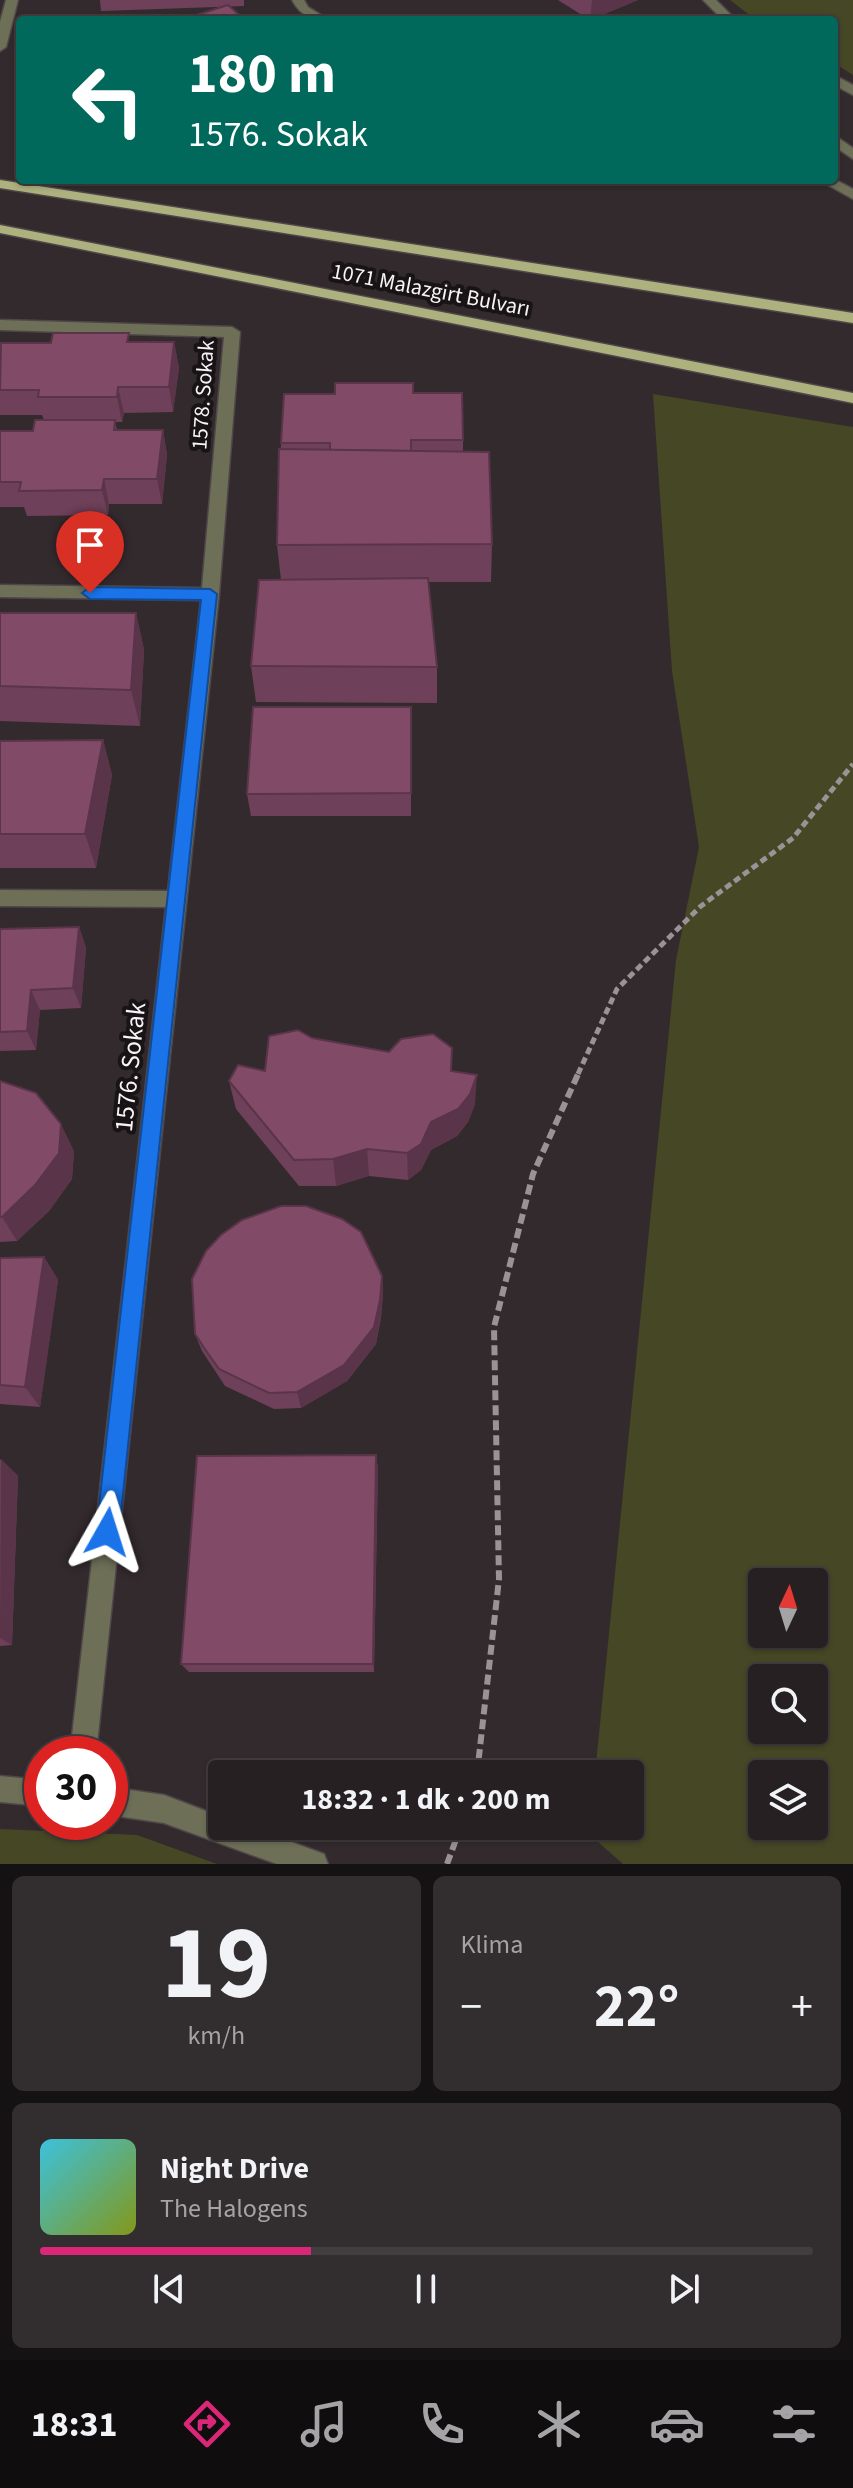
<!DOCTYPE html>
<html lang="tr">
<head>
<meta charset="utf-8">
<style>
  :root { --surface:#262022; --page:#322d2f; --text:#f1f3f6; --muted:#a4a3a5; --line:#423e40; --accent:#db2777 }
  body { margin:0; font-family:"Source Sans 3",sans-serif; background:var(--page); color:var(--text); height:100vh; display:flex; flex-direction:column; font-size:30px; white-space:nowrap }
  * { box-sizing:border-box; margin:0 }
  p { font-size:26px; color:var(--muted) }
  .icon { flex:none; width:44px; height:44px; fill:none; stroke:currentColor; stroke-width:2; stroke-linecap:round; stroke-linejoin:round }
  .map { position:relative; height:1864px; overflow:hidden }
  .drawer { display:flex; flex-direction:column; gap:12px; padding:12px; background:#151213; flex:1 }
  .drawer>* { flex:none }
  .banner { position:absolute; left:16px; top:16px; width:822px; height:168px; border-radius:8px; box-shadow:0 2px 6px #0004,0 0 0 2px var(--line); background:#00695c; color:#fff; overflow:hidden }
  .needle { width:52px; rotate:4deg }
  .fabs { position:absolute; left:748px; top:1568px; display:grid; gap:16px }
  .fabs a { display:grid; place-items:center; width:80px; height:80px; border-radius:8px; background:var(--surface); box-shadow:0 2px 6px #0004,0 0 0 2px var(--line); font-size:40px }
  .speed { position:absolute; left:24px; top:1736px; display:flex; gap:16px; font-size:40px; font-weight:700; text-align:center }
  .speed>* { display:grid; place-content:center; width:104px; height:104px; border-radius:50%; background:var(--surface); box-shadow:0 2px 6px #0004,0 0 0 2px var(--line); line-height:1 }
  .speed .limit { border:12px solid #d22; background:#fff; color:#111 }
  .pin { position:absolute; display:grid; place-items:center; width:68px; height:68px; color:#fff; margin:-82px -34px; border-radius:50% 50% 50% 0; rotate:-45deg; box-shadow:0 0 8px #0007 }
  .pin .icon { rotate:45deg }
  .me { position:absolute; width:88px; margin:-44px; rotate:6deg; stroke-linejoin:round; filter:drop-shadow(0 0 6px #0008) }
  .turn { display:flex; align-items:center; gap:28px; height:168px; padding:0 40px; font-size:36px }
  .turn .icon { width:104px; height:104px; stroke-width:2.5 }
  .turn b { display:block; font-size:56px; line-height:68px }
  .big { font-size:60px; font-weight:700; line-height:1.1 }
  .drawer .card { flex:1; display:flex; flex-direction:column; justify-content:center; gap:12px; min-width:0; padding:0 28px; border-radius:12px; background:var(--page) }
  .drawer .dial { align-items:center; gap:0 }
  .dial b { font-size:104px; line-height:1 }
  .song { display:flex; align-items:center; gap:24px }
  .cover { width:96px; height:96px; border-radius:12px; background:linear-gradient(135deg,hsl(190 70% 55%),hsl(70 70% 35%)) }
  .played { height:8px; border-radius:4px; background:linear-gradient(90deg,var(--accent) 35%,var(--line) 35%) }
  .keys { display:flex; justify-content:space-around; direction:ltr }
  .heat { display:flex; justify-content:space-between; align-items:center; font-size:44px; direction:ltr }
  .drawer .tiles { flex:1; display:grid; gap:12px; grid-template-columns:1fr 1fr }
  .card:last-child { grid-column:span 2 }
  .trip { position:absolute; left:208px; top:1760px; width:436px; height:80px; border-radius:8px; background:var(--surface); box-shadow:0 2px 6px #0004,0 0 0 2px var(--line); font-weight:700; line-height:80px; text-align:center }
  .tabs { display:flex; height:128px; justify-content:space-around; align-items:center; background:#0f0d0e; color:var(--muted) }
  .tabs .icon { width:56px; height:56px }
  .tabs .current { color:var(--accent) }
  .tabs b { font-size:36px; color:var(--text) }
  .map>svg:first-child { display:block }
  .green { fill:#454725; fill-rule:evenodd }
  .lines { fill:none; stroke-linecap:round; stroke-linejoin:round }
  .service-casing { stroke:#4f464a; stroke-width:3 }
  .minor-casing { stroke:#4f464a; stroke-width:3 }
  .primary-casing { stroke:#4f464a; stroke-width:3 }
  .path-far1 { stroke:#9a9296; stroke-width:5; stroke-dasharray:7 4; stroke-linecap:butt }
  .path { stroke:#9a9296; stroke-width:6; stroke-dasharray:10 5; stroke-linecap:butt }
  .service { fill:#6d6f57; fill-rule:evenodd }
  .minor { fill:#6d6f57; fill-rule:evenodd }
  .primary { fill:#adb17e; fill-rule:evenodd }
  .wall { fill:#6f4059 }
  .shaded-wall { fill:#5a3449 }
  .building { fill:#814b68; stroke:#5a3449; stroke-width:2 }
  .route { fill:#1a73e8; stroke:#114b97; stroke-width:2 }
  .labels { text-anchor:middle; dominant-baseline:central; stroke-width:8; stroke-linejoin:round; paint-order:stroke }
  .far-street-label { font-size:22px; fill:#f9f2f6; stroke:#181416 }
  .street-label { font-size:26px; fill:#f9f2f6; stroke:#181416 }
</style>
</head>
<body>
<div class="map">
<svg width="853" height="1864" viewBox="0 0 853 1864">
  <rect width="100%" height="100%" fill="#332a2e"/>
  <g class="green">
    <polygon points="730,0 853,0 853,75 834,63 834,20 756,20"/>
    <path d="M653,394L853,427V1864H623L589,1834L590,1826H630V1774H595L676,960L699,847L672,671ZM762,1582H814V1634H762ZM762,1678H814V1730H762ZM762,1774H814V1826H762Z"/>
    <polygon points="0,1829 137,1835 217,1864 0,1864"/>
  </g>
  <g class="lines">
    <defs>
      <g id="service">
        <polygon points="834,135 853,148 853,159 834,146"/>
        <polygon points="834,179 853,189 853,199 819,180"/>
      </g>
      <g id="minor">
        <polygon points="6,0 18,0 6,47 0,51 0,22"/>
        <path d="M292,0H304L308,7L329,20C311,20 301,16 292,0Z"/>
        <polygon points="703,0 716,0 736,20 723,20"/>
        <polygon points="834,75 853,85 853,95 834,85"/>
        <polygon points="0,320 232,327 240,332 219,594 96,1754 70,1754 166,907 0,906 0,890 168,891 201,600 0,597 0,585 202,588 224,337 0,330"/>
        <polygon points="0,1776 42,1780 42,1806 0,1802"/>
        <polygon points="110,1787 164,1795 222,1817 222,1826 248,1826 324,1854 328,1864 277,1864 164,1823 110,1815"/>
      </g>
      <g id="primary">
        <polygon points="0,180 853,313 853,323 0,188"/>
        <polygon points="0,225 853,393 853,403 0,233"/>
      </g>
    </defs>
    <use href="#service" class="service-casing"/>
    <use href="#minor" class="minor-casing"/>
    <use href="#primary" class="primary-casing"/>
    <polyline class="path-far1" points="578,1074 617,989 701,906 793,838 853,764"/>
    <g class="path">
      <polyline points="477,1774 499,1579 494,1327 533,1174 579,1072"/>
      <polyline points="447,1864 461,1826"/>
    </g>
    <use href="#service" class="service"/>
    <use href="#minor" class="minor"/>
    <use href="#primary" class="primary"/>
  </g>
  <g class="wall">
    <polygon points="100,0 244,0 244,6 101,11"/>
    <polygon points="558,0 638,0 590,20"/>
    <polygon points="130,342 174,342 179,368 173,412 124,413 122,422 115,422 117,430 163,430 167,455 162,504 109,504 108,515 27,516 24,507 0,507 0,431 33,431 44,420 42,415 0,415 0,348"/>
    <polygon points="413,393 463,440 463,452 492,544 491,582 428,582 437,667 437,703 256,702 251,666 281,580 277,545 281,443 335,394"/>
    <polygon points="0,613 136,613 144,650 140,726 0,721"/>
    <polygon points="411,707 411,816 251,816 247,794"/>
    <polygon points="103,740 112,775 96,868 0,868 0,741"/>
    <polygon points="79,927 86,948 81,1008 40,1010 36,1050 0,1051 0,929"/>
    <polygon points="312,1038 452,1071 475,1104 468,1122 457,1136 431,1150 421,1170 408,1180 369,1176 336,1186 299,1186 236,1109 229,1081 265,1071"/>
    <polygon points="0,1081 74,1151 72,1179 49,1211 17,1241 0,1242"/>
    <polygon points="44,1257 58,1280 40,1407 0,1404 0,1258"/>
    <polygon points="382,1276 383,1294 381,1318 376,1344 347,1381 301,1408 274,1409 225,1386 202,1351 195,1334"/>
    <polygon points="376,1455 378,1469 374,1672 189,1672 181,1664"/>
    <polygon points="0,1459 18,1476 12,1645 0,1646"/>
  </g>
  <g class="shaded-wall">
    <polygon points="592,0 638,0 590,20"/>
    <polygon points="174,342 179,368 173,412 169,387"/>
    <polygon points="118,387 124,413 122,422 117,397"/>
    <polygon points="163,430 167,455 162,504 157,479"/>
    <polygon points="104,479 109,504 108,515 102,490"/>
    <polygon points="136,613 144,650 140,726 131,690"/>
    <polygon points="103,740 112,775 96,868 85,834"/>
    <polygon points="79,927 86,948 81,1008 73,988"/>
    <polygon points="31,990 40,1010 36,1050 27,1031"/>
    <polygon points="477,1075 475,1104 468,1122 457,1136 431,1150 421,1170 408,1180 407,1153 431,1122"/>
    <polygon points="61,1124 74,1151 72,1179 49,1211 17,1241 2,1217"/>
    <polygon points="367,1149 369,1176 336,1186 333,1159"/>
    <polygon points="44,1257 58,1280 40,1407 25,1387"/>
    <polygon points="382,1276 383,1294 381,1318 376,1344 347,1381 301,1408 297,1392"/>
    <polygon points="376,1455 378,1469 374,1672 373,1664"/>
    <polygon points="1,1459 18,1476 12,1645 0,1638"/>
  </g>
  <g class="building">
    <polygon points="228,5 245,20 181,20"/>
    <polygon points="53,333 129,333 127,342 174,342 169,387 118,387 117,397 38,397 39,390 0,390 1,343 51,343"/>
    <polygon points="335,383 413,383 413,393 462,393 463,440 411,440 411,451 330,450 330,443 281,443 284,394 335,394"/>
    <polygon points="35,420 115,420 114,430 163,430 157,479 104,479 102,490 19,491 21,482 0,482 0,431 33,431"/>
    <polygon points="279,449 489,452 492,544 277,545"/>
    <polygon points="428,578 437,667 251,666 259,580"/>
    <polygon points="0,613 136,613 131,690 0,686"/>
    <polygon points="253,707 411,707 411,793 247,794"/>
    <polygon points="103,740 85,834 0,834 0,741"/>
    <polygon points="79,927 73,988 31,990 27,1031 0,1032 0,929"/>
    <polygon points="298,1030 312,1038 389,1052 401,1039 433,1034 452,1048 451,1071 477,1075 470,1094 458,1109 431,1122 421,1144 407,1153 367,1149 333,1159 294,1160 229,1081 238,1065 265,1071 269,1036"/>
    <polygon points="0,1081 36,1093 61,1124 59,1153 35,1185 2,1217 0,1217"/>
    <polygon points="281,1206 306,1206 342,1219 361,1232 382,1276 380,1300 374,1327 344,1365 297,1392 269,1393 219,1369 207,1352 195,1334 192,1279 206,1251 221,1235 242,1220"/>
    <polygon points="44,1257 25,1387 0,1385 0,1258"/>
    <polygon points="376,1455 373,1664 181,1664 197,1456"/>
  </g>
  <polygon class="route" points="90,587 210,589 217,594 119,1532 115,1540 107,1544 99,1540 96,1532 201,600 90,599 82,593"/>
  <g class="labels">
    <g class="far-street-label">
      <text transform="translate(431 290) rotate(11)">1071 Malazgirt Bulvarı</text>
      <text transform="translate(203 395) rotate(-86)">1578. Sokak</text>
    </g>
    <g class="street-label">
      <text transform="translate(130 1067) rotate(-84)">1576. Sokak</text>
    </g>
  </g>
</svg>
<div class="fabs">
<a><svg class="needle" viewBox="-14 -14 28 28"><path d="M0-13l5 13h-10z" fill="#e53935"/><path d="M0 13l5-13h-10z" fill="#a4a3a5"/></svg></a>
<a><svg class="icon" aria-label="search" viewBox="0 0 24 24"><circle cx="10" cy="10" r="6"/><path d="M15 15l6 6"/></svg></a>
<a><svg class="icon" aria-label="layers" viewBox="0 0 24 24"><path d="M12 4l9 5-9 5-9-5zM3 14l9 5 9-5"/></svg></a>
</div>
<div class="speed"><div class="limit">30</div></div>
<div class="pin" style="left:90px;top:593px;background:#d93025"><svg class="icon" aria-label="arrive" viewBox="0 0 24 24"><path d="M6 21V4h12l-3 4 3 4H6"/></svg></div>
<svg class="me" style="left:107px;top:1532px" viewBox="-20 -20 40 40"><path d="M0-17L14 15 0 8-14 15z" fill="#1a73e8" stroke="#fff" stroke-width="4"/></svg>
<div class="trip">18:32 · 1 dk · 200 m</div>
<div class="banner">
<div class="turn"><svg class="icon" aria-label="left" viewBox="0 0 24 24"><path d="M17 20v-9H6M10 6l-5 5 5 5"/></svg><div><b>180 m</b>1576. Sokak</div></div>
</div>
</div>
<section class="drawer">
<div class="tiles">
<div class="card dial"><b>19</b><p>km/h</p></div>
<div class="card"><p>Klima</p>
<div class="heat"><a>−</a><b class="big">22°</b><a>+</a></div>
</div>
<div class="card">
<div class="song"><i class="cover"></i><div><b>Night Drive</b><p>The Halogens</p></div></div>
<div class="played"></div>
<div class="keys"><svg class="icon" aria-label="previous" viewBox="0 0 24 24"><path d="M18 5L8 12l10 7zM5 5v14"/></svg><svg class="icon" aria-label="pause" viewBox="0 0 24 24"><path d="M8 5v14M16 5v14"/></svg><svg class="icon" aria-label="next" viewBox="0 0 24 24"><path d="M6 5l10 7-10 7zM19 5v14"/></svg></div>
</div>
</div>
</section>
<nav class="tabs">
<b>18:31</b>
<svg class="icon current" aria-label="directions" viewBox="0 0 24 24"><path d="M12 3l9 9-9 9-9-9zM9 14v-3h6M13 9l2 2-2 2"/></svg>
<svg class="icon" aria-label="music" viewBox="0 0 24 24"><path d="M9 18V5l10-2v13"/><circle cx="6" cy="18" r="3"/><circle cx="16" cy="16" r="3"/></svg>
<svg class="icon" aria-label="phone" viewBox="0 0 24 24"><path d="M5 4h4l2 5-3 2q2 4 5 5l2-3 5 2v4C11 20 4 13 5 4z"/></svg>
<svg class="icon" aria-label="climate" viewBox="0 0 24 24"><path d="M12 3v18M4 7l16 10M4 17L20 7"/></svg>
<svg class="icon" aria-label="car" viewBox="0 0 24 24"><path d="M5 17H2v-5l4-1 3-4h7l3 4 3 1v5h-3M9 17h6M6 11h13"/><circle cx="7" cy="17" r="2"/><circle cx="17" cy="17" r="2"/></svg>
<svg class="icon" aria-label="filters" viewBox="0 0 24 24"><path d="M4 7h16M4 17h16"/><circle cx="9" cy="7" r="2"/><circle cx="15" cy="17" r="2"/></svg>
</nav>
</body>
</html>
